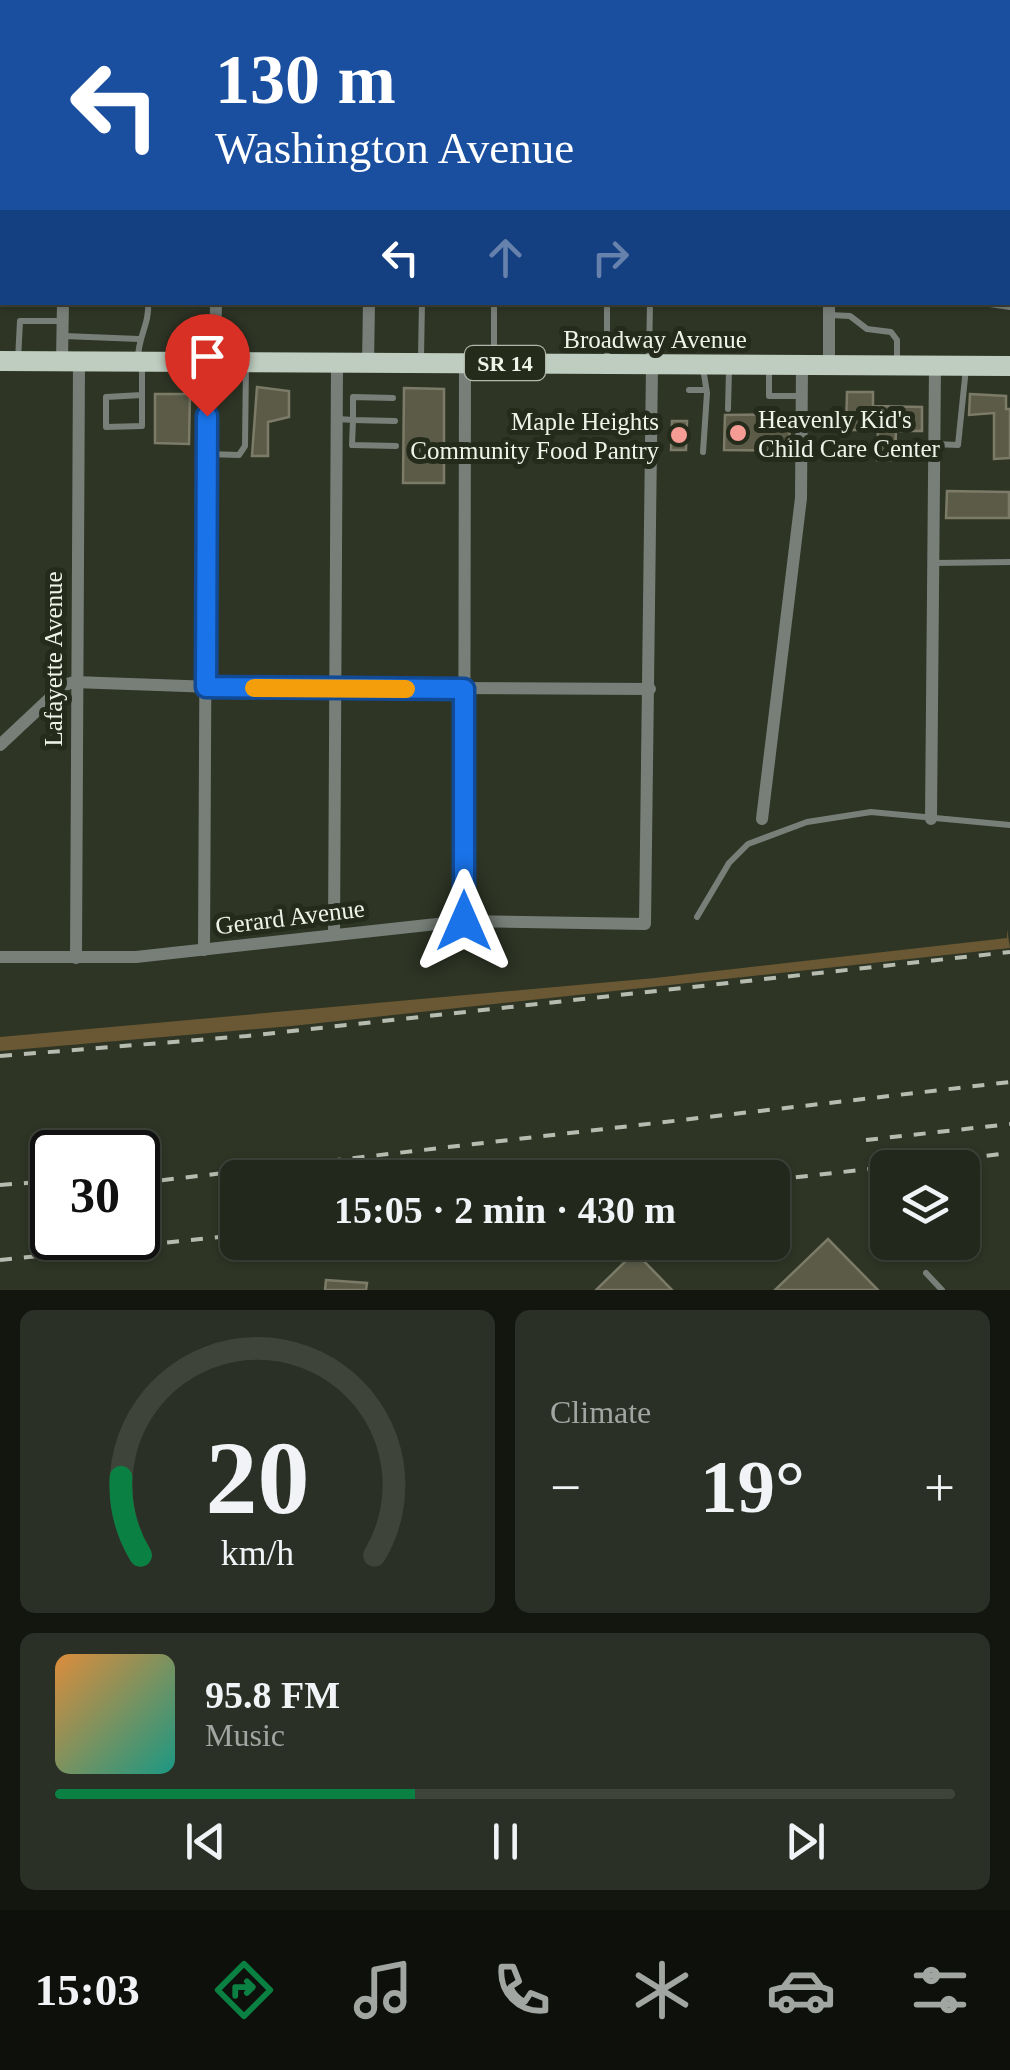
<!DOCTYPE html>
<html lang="en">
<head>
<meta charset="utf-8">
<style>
  :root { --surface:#22281c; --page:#2a3025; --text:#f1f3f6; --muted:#a2a6a3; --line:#3f443b; --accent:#0b8043 }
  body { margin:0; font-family:"Times New Roman",serif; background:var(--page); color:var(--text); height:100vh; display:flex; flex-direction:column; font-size:38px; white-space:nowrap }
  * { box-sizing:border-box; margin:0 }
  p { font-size:32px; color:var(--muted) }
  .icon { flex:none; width:55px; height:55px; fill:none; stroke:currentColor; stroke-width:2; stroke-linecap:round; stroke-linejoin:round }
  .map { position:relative; height:1290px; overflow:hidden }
  .sheet { display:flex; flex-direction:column; gap:20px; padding:20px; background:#13160f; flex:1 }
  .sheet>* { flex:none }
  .hud { position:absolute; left:0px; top:0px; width:1010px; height:305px; box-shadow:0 2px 8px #0004,0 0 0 2px var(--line); background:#1a4fa0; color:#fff; overflow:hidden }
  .buttons { position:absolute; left:870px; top:1150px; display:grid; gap:20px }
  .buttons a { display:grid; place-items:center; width:110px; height:110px; border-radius:15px; background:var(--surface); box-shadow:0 2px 8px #0004,0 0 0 2px var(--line); font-size:50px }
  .speed { position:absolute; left:30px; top:1130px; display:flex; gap:20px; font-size:50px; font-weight:700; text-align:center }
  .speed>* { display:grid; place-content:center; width:130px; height:130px; border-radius:50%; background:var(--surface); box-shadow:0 2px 8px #0004,0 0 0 2px var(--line); line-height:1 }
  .speed .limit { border:5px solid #111; border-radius:15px; background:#fff; color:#111 }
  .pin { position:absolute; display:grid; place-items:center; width:85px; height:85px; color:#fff; margin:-102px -42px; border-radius:50% 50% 50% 0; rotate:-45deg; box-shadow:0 0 10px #0007 }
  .pin .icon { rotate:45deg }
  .me { position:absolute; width:110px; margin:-55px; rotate:0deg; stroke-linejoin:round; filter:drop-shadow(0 0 8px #0008) }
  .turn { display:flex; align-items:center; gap:35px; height:210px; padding:0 50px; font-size:45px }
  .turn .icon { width:130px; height:130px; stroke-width:2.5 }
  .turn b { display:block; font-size:70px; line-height:85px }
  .lanes { display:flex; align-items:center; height:95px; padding:0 50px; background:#0003; justify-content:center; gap:50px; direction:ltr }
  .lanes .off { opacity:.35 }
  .big { font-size:75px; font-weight:700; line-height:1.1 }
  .sheet .tile { flex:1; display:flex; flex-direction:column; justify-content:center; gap:15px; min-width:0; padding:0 35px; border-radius:15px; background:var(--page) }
  .sheet .dial { align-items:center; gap:0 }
  .dial svg { height:260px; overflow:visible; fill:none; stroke:var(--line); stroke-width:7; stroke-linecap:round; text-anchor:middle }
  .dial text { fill:var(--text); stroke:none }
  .song { display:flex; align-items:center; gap:30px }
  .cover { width:120px; height:120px; border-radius:15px; background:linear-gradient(135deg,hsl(30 70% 55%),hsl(170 70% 35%)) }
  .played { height:10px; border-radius:5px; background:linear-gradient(90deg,var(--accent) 40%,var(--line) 40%) }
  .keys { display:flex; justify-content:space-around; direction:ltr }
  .heat { display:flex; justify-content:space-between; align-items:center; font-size:55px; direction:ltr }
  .sheet .tiles { flex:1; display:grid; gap:20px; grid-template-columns:1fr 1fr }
  .tile:last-child { grid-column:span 2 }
  .trip { position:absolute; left:220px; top:1160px; width:570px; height:100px; border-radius:15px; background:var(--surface); box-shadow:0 2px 8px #0004,0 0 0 2px var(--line); font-weight:700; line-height:100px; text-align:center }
  .menu { display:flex; height:160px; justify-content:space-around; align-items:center; background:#0e100b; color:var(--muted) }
  .menu .icon { width:70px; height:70px }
  .menu .selected { color:var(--accent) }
  .menu b { font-size:45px; color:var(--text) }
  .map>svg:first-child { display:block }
  .green { fill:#695833 }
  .building { fill:#5b5b48; stroke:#7b7b67; stroke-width:2.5 }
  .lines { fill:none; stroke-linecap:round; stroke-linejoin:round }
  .service { stroke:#787f79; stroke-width:6 }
  .minor { stroke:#787f79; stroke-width:12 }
  .primary { stroke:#becdbf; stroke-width:20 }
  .rail { stroke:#b7bcb0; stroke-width:4; stroke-dasharray:12 12; stroke-linecap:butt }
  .route-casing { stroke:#114b97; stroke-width:25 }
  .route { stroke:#1a73e8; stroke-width:18 }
  .slow { stroke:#f59e0b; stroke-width:18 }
  .poi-dot { fill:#f59c95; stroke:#242b1b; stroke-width:4 }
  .labels { text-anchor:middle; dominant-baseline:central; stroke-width:10; stroke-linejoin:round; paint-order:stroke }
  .shield { fill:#242b1b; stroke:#b2b8ab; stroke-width:2.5 }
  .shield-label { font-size:22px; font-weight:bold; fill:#eff4e9 }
  .street-label { font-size:25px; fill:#eff4e9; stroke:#242b1b }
  .poi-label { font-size:25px; fill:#eff4e9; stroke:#242b1b; text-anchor:start }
</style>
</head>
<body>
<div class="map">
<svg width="1010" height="1290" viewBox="0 0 1010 1290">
  <rect width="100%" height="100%" fill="#2e3525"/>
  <g class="green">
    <polygon points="463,0 739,0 463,2"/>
    <polygon points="926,0 1010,0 1010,234 1008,2"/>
    <polygon points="1007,929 1010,948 292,1026 0,1051 0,1037 655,978 1007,938"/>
  </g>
  <g class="building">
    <polygon points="257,387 289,391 289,417 268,422 268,456 252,456"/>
    <polygon points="404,388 444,389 444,483 403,483"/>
    <polygon points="847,392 873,392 873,406 922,407 922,431 896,431 895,460 877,460 878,430 846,430"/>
    <polygon points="155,394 190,394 189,444 155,443"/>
    <polygon points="970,394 1006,396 1006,409 1010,409 1010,458 994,459 994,413 969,415"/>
    <polygon points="790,414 789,451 724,450 725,415"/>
    <polygon points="672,421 687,421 686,450 671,450"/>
    <polygon points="947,491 1009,492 1009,518 946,518"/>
    <polygon points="828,1239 878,1290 775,1290"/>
    <polygon points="635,1252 672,1290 596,1290"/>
    <polygon points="326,1280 367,1283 366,1290 325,1290"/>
  </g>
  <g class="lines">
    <g class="service">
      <polyline points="0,56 2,56"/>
      <polyline points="494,302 494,362"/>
      <polyline points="976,302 1010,307"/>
      <polyline points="830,315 850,316 867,329 891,332 897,340 897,361"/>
      <polyline points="64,336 139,339"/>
      <polyline points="421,357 422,302"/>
      <path d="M138,358C138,337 150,323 148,302"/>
      <polyline points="607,358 607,302"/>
      <polyline points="18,360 20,321 63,321"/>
      <polyline points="649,361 650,302"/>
      <polyline points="769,370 769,396 800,396"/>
      <polyline points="689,390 706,390"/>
      <polyline points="142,395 106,397 106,427 142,426 142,363"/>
      <polyline points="393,398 353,397 353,420 395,421"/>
      <polyline points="728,409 729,370"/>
      <polyline points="338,419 353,420 352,445 396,446"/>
      <polyline points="934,444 958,445 966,368"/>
      <polyline points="703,452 707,393 703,368"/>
      <polyline points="207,454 239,455 245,446 246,364"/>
      <polyline points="935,563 1010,562"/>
      <polyline points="697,917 729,863 748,844 807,822 871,812 1010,825"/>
      <polyline points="926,1273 942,1290"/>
    </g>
    <g class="minor">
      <polyline points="67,2 67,0"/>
      <polyline points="216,2 216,0"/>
      <polyline points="373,2 373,0"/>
      <polyline points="830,2 830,0"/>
      <polyline points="62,361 63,302"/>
      <polyline points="215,362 216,302"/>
      <polyline points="829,363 829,302"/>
      <polyline points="368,364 369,302"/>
      <polyline points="0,745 64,685 74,682 213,687 650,689"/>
      <polyline points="762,819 801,498 802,364"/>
      <polyline points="931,819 935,366"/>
      <polyline points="464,921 465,362"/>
      <polyline points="334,934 337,364"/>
      <polyline points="204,950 207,362"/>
      <polyline points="0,957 136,957 464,921 645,924 652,365"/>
      <polyline points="76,958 79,361"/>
    </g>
    <polyline class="primary" points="0,361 1010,366"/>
    <g class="rail">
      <polyline points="0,1056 247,1036 1010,952"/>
      <polyline points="866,1140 1010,1124"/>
      <polyline points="772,1180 1010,1153"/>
      <polyline points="138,1183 1010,1082"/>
      <polyline points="0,1185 52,1181"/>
      <polyline points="0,1260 238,1235"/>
    </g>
  </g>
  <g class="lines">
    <defs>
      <polyline id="route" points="207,416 206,687 464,689 464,921"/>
    </defs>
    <use href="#route" class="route-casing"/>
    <use href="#route" class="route"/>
    <polyline class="slow" points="254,688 406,689"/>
  </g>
  <g class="poi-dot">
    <circle cx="738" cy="433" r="10"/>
    <circle cx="679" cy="435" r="10"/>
  </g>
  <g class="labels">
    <rect class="shield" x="465" y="346" width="80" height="34" rx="8"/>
    <g class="shield-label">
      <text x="505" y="363">SR 14</text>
    </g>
    <g class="street-label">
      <text x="655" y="339">Broadway Avenue</text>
      <text transform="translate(53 659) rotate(-90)">Lafayette Avenue</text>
      <text transform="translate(290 917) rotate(-7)">Gerard Avenue</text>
    </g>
    <g class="poi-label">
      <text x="758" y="419">Heavenly Kid's<tspan x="758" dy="29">Child Care Center</tspan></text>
      <text x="659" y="421" text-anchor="end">Maple Heights<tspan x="659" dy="29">Community Food Pantry</tspan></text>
    </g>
  </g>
</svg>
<div class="buttons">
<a><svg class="icon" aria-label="layers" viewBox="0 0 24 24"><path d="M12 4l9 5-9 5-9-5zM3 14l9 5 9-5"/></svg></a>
</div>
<div class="speed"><div class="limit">30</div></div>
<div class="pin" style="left:207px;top:416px;background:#d93025"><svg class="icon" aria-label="arrive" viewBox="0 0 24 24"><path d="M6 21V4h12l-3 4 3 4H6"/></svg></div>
<svg class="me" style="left:464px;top:921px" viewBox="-20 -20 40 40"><path d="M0-17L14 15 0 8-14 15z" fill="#1a73e8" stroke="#fff" stroke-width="4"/></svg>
<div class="trip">15:05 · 2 min · 430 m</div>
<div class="hud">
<div class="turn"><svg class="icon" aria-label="left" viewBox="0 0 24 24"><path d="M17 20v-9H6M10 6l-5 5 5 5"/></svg><div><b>130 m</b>Washington Avenue</div></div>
<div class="lanes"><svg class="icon" aria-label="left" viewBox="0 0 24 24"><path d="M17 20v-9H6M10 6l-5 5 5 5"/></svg><svg class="icon off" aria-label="ahead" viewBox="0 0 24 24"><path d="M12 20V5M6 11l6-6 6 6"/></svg><svg class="icon off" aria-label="right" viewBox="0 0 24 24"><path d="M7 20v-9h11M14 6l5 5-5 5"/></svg></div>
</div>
</div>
<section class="sheet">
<div class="tiles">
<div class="tile dial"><svg viewBox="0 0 100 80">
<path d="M14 69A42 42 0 1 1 86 69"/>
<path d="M14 69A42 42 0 0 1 8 45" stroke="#0b8043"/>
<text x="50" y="56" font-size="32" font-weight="700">20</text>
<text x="50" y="72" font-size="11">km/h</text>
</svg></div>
<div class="tile"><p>Climate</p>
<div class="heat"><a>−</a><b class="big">19°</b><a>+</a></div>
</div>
<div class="tile">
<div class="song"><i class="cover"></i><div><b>95.8 FM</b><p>Music</p></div></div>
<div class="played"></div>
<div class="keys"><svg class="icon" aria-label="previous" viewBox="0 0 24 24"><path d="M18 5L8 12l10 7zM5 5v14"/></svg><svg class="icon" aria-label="pause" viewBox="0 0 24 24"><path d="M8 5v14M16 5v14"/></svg><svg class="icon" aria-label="next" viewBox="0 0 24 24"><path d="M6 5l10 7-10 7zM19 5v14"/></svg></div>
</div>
</div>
</section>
<nav class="menu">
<b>15:03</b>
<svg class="icon selected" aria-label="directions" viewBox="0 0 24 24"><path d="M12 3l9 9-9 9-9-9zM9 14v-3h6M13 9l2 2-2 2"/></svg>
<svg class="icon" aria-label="music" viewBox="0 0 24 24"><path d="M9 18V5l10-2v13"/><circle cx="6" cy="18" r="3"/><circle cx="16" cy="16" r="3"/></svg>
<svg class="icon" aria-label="phone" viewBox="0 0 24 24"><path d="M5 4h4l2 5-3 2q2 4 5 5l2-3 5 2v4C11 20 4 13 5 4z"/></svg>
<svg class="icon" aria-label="climate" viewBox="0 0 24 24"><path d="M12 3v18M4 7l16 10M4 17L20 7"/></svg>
<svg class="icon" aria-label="car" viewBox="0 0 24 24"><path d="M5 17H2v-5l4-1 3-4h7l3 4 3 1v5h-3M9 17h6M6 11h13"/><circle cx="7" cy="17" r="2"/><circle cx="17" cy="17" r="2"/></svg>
<svg class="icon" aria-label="filters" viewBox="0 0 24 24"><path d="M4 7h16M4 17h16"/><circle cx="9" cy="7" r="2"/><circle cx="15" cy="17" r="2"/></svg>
</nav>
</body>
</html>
